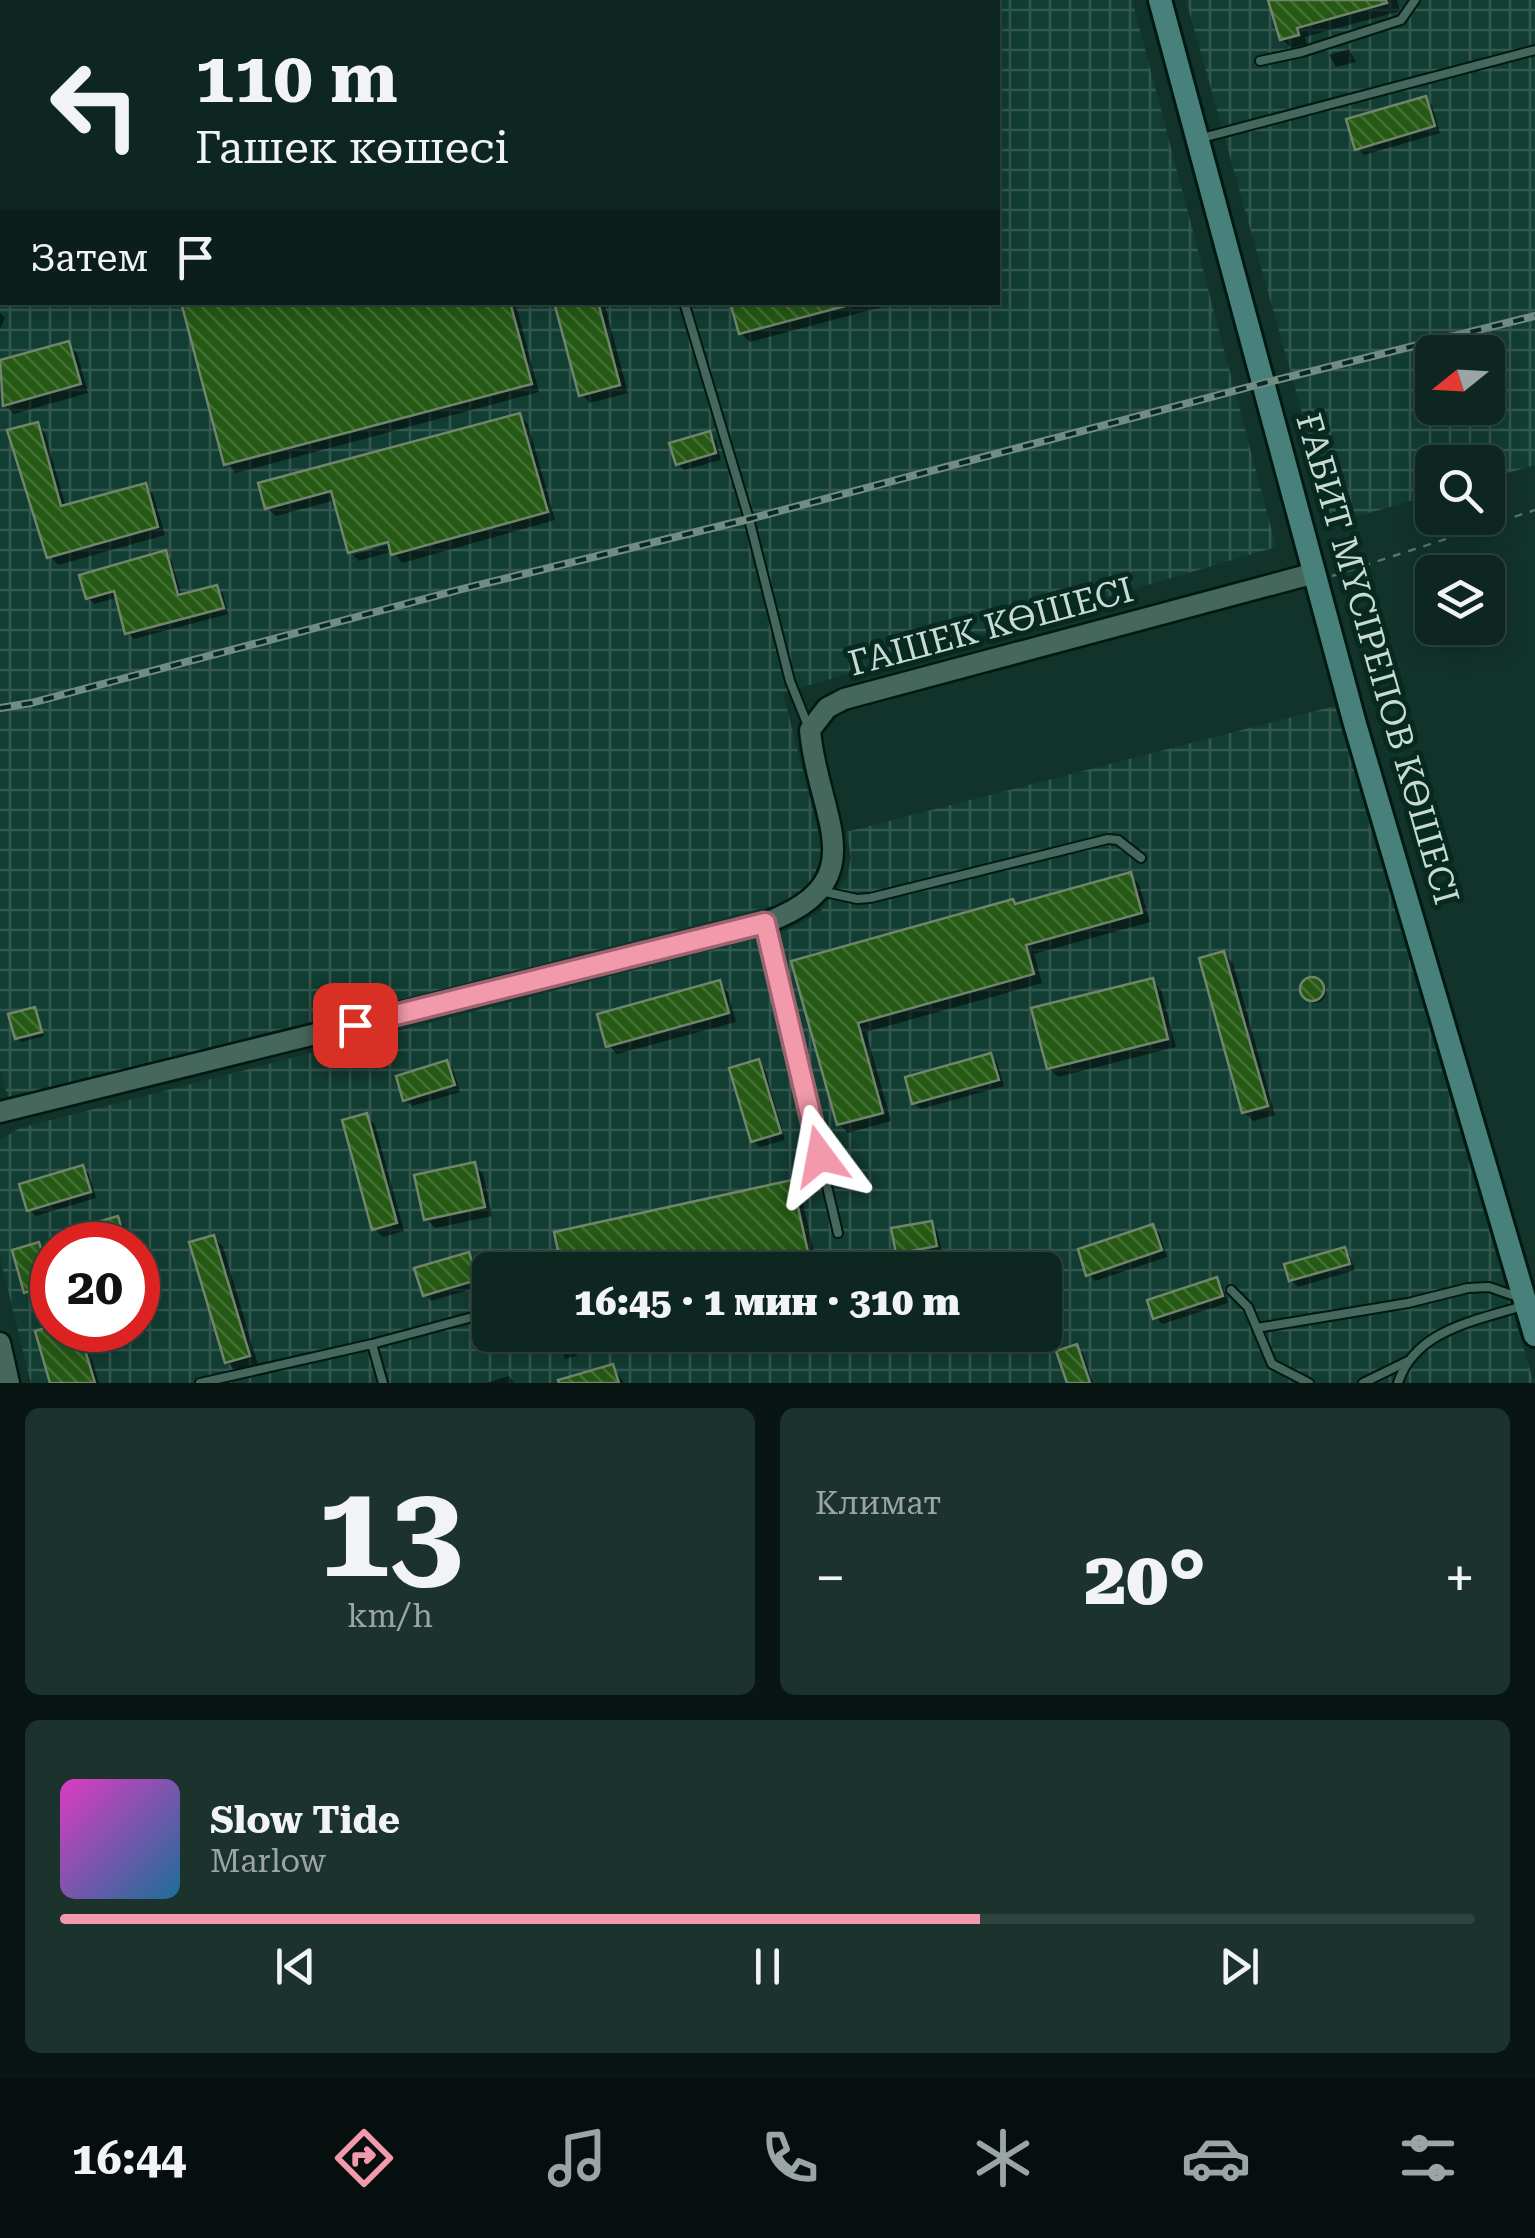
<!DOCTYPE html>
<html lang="ru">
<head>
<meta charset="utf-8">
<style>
  :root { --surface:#0e2620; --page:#1c322d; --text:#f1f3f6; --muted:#9ba5a5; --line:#2e433e; --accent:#f29aac }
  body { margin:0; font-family:"Roboto Serif",serif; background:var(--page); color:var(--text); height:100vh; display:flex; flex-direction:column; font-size:38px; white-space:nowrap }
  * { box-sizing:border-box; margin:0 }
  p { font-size:32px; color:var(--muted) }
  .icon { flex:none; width:55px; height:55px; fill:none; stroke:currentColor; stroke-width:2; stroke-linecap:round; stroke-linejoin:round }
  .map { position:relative; height:1383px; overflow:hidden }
  .panel { display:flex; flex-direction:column; gap:25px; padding:25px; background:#081512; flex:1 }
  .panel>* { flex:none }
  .guide { position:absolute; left:0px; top:0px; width:1000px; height:305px; box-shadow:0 5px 25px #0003,0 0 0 2px var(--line); background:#0e2620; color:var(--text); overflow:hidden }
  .needle { width:65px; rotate:252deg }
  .tools { position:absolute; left:1415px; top:335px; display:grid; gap:20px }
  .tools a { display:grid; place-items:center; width:90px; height:90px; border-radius:15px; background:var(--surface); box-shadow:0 5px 25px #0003,0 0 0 2px var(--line); font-size:50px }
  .speed { position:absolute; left:30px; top:1222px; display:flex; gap:20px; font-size:50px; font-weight:700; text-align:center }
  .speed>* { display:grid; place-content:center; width:130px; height:130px; border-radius:50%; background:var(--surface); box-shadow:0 5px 25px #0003,0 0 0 2px var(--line); line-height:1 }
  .speed .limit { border:15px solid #d22; background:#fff; color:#111 }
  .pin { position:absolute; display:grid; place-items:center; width:85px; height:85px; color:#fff; margin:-42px; border-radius:20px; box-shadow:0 5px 15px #0006 }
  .me { position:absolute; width:110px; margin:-55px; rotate:347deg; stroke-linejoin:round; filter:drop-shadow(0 0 8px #0008) }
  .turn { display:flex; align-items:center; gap:35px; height:210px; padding:0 30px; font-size:45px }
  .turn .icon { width:130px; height:130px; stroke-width:2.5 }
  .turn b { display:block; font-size:70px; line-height:85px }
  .then { display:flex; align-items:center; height:95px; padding:0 30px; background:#0003; gap:20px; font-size:38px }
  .big { font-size:75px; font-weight:800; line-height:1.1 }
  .panel .widget { flex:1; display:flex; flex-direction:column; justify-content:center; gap:15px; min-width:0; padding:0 35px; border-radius:15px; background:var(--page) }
  .panel .dial { align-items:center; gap:0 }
  .dial b { font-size:130px; line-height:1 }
  .song { display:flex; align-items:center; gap:30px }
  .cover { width:120px; height:120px; border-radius:15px; background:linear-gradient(135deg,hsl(310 70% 55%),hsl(200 70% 35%)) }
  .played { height:10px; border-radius:5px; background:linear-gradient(90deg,var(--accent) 65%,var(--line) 65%) }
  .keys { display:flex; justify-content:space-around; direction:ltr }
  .heat { display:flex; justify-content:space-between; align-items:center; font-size:55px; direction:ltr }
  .panel .tiles { flex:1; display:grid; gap:25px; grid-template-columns:1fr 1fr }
  .widget:last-child { grid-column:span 2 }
  .trip { position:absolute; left:472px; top:1252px; width:590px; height:100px; border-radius:15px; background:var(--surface); box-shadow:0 5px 25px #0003,0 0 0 2px var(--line); font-weight:800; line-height:100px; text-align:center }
  .menu { display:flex; height:160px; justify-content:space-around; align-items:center; background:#060f0d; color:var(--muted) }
  .menu .icon { width:70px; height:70px }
  .menu .on { color:var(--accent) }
  .menu b { font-size:45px; color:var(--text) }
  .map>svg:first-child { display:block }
  .industrial { fill:url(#industrial-grid); fill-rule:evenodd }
  .shadow { fill:#0007 }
  .building { fill:url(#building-back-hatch); stroke:#71846c; stroke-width:2.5 }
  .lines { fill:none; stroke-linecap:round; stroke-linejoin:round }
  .service-casing { stroke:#001a12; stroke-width:12 }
  .tertiary-casing { stroke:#001a12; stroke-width:25 }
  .secondary-casing { stroke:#001a12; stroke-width:28 }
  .path { stroke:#57736b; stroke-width:2.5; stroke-dasharray:8 8; stroke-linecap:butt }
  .service { stroke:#46675c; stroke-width:8 }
  .tertiary { stroke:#46675c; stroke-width:20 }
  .secondary { stroke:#48807c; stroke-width:22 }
  .rail-casing { stroke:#728b84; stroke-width:8 }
  .rail { stroke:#072920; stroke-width:4; stroke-dasharray:11; stroke-linecap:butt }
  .route-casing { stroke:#9d6470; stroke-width:25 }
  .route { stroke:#f29aac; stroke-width:18 }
  .labels { text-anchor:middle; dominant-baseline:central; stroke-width:10; stroke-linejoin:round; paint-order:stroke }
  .street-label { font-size:35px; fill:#c8dad4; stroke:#072920 }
</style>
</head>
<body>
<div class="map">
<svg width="1535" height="1383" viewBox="0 0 1535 1383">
  <defs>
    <pattern id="industrial-grid" width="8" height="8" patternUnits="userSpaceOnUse" patternTransform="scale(2.5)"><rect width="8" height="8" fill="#123d32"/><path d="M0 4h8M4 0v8" fill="none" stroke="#33584f"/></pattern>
    <pattern id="building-back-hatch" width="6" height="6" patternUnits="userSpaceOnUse" patternTransform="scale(2.5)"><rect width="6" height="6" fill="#255914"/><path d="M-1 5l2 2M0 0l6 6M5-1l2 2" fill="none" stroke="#437035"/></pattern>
  </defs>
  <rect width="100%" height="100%" fill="#12332a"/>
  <g class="industrial">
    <path d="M0,0H1132L1276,547L783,693L820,839L821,856L813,878L805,889L790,898L775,905L8,1098L0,1070ZM2,2H998V302H2Z"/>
    <path d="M1186,0H1535V465L1488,479V462H1432V495L1333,523ZM1432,352H1488V408H1432Z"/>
    <path d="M1335,706L1534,1383H31L0,1258V1140L20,1128L786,931L820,912L847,877L851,857L846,832ZM52,1245H138V1330H52ZM490,1270H1045V1335H490Z"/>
  </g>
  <g class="shadow">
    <polygon points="115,0 258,0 259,2 116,2"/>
    <polygon points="397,0 450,0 451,2 387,2"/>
    <polygon points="490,0 514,0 514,2 491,2"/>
    <polygon points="546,0 574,0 575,2 547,2"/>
    <rect x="812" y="0" width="41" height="2"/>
    <polygon points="1271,0 1397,0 1400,11 1305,37 1307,44 1291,48 1282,39"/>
    <polygon points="1349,49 1356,62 1336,67 1329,55"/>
    <polygon points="2,50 2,80 0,80 0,51"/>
    <polygon points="1426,99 1432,105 1440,133 1364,155 1357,148"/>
    <polygon points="2,151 2,183 0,184 0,152"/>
    <polygon points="184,302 515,302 539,392 236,473 227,464"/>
    <polygon points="557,302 604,302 628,393 590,403 581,394"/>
    <polygon points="733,302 893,302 893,304 750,342 741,333"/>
    <polygon points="0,313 5,318 0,329"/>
    <polygon points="68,344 77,353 88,393 14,414 5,405 0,387 0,363"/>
    <polygon points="519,415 528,424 555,520 402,563 393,551 359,561 353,555 401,541 399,537 353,550 353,554 336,500 276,516 267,508"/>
    <polygon points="37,424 45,433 66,508 145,486 153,494 165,535 58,565 50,556"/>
    <polygon points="709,434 716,440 721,460 684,470 678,464"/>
    <polygon points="165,553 171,559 182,597 217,587 223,594 228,614 134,639 128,633 118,597 94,604 88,598"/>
    <polygon points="1130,875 1139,884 1150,922 1034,954 1042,983 866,1032 891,1121 848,1133 839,1124 794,962"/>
    <polygon points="1224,954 1233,963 1275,1115 1253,1121 1244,1112"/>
    <polygon points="1152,981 1161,990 1176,1047 1058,1077 1049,1068"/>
    <circle cx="1315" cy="992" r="11"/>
    <polygon points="719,983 728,992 736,1022 617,1054 608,1045"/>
    <polygon points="35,1010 44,1036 21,1042 17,1038"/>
    <polygon points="991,1056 997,1062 1004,1086 921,1109 914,1103"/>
    <polygon points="758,1062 765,1069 785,1140 760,1147 753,1141"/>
    <polygon points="447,1063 453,1069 460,1092 412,1106 405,1100"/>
    <polygon points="366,1116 375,1125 404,1231 383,1237 374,1228"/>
    <polygon points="474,1165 483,1174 492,1216 435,1228 426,1219"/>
    <polygon points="82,1168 89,1174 96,1198 36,1216 29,1209"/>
    <polygon points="791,1182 800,1191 816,1260 771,1270 564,1270"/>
    <polygon points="117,1219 124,1225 130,1245 76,1245"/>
    <polygon points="931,1223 937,1230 942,1252 905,1259 899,1252"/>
    <polygon points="1153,1227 1159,1233 1167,1257 1095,1281 1089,1274"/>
    <polygon points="214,1238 223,1247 258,1365 236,1371 227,1362"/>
    <polygon points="38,1245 45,1251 52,1277 52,1292 33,1298 26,1291"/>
    <polygon points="1344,1250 1350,1256 1355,1270 1298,1287 1291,1280"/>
    <polygon points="468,1255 474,1261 482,1286 431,1301 425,1294"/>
    <polygon points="1217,1280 1223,1287 1228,1303 1162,1324 1156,1317"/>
    <polygon points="52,1329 84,1331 99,1383 53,1383 38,1333"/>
    <polygon points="574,1347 577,1356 565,1359 562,1350"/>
    <polygon points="1076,1347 1083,1353 1093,1383 1069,1383"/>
    <polygon points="613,1367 624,1383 582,1383"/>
    <polygon points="509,1376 514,1383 486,1383"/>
  </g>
  <g class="building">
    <polygon points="1268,0 1386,0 1387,3 1297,28 1299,35 1280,40"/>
    <polygon points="1426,96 1435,126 1355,150 1346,119"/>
    <polygon points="181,302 510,302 532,384 224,465"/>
    <polygon points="554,302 598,302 620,385 579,396"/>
    <polygon points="730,302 844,302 845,306 739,334"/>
    <polygon points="69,341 81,384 3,406 0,360"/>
    <polygon points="520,413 548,512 391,555 388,542 348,553 331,491 265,509 258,483"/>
    <polygon points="38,422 61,506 146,483 158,527 47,558 7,430"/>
    <polygon points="710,431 716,453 676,465 669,443"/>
    <polygon points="166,550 178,595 217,585 224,608 125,634 114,591 86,599 79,575"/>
    <polygon points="1131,872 1142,913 1026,945 1034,974 858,1023 883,1113 837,1125 791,961 1013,899 1015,904"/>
    <polygon points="1224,951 1268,1106 1242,1113 1199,958"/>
    <circle cx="1312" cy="989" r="12"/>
    <polygon points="1153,978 1168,1039 1047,1069 1031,1008"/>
    <polygon points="720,980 729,1013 606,1047 597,1014"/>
    <polygon points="35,1007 42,1032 15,1039 8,1014"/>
    <polygon points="991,1053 999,1080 912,1104 905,1077"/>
    <polygon points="759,1059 781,1133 751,1142 729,1068"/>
    <polygon points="447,1060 455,1085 403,1101 396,1076"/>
    <polygon points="367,1113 397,1223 372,1230 342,1120"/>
    <polygon points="475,1162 485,1207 424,1220 414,1175"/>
    <polygon points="83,1165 91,1192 27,1211 19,1184"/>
    <polygon points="792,1180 808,1252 725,1270 562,1270 554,1232"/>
    <polygon points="118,1216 125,1240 107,1245 73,1245 69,1230"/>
    <polygon points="932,1221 937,1246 896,1254 891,1228"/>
    <polygon points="1153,1224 1162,1250 1086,1276 1078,1249"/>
    <polygon points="214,1235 250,1356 225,1363 189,1242"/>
    <polygon points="39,1242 52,1284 24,1293 12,1250"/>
    <polygon points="1345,1247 1350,1264 1289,1281 1284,1264"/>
    <polygon points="469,1252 477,1280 423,1296 414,1268"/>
    <polygon points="1217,1277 1223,1296 1153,1319 1147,1300"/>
    <polygon points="52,1326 52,1330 79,1330 95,1383 50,1383 35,1331"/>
    <polygon points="1077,1344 1090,1383 1067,1383 1056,1351"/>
    <polygon points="613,1364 619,1383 559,1383 558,1380"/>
  </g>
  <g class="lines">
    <defs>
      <g id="service">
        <polyline points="596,0 597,2"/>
        <polyline points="293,2 302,0"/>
        <polyline points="1260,61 1302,52 1401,20 1415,0"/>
        <polyline points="1202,138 1535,50"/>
        <polyline points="684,302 749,519 790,681 808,726"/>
        <polyline points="821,891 857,899 870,898 1108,839 1118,840 1141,858"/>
        <polyline points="765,923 838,1233"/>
        <polyline points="1231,1290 1248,1307 1272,1364 1309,1383"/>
        <polyline points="1257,1328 1408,1303 1468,1288 1489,1287 1515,1296"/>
        <polyline points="372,1344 383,1383"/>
        <polyline points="200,1383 372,1344 480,1315"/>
        <polyline points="1363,1383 1408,1361"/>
        <path d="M1398,1383C1415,1330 1475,1321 1522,1306"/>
      </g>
      <g id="tertiary">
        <path d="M0,1112L765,923C879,881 817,817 810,730L827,708L844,699L1315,573"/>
        <polyline points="0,1343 9,1383"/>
      </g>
      <polyline id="secondary" points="1160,0 1355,724 1535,1335"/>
    </defs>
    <use href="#service" class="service-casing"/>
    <use href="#tertiary" class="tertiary-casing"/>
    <use href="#secondary" class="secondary-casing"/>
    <polyline class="path" points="1332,576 1535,510"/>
    <use href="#service" class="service"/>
    <use href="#tertiary" class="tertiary"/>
    <use href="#secondary" class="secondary"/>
    <defs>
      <g id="rail">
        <polyline points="0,110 2,109"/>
        <polyline points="0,204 2,204"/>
        <polyline points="0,708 31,703 462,589 749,519 1264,383 1535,316"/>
      </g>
    </defs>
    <use href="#rail" class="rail-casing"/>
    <use href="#rail" class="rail"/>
  </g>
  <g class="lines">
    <defs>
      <polyline id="route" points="355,1025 765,923 820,1156"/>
    </defs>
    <use href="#route" class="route-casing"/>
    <use href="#route" class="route"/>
  </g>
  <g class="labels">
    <g class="street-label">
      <text transform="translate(991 627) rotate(-15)">ГАШЕК КӨШЕСІ</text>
      <text transform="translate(1377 659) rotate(74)">ҒАБИТ МҮСІРЕПОВ КӨШЕСІ</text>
    </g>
  </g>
</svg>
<div class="tools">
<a><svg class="needle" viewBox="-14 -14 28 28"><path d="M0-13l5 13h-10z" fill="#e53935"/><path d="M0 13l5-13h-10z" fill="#9ba5a5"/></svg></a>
<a><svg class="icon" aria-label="search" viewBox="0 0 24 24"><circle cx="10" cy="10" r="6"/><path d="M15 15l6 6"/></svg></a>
<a><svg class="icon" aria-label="layers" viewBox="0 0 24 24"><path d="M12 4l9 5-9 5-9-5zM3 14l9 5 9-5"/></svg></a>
</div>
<div class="speed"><div class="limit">20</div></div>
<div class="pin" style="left:355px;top:1025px;background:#d93025"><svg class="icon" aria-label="arrive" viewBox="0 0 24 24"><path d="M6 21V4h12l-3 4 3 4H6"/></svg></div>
<svg class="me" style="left:820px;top:1156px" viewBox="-20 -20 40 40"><path d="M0-17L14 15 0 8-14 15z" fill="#f29aac" stroke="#fff" stroke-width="4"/></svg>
<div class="trip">16:45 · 1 мин · 310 m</div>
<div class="guide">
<div class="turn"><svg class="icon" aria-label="left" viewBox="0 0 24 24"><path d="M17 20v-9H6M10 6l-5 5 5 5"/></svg><div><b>110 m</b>Гашек көшесі</div></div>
<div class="then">Затем<svg class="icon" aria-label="arrive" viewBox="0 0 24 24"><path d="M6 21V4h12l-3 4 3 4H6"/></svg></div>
</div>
</div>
<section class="panel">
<div class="tiles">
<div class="widget dial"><b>13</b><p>km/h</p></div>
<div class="widget"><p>Климат</p>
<div class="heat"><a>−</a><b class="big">20°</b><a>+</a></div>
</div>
<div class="widget">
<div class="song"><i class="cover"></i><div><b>Slow Tide</b><p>Marlow</p></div></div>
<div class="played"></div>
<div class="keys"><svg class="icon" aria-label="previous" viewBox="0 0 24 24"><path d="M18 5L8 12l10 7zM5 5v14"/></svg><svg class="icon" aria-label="pause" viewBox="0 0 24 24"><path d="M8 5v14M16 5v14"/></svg><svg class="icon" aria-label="next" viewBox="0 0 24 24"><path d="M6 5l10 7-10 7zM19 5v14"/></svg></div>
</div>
</div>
</section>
<nav class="menu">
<b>16:44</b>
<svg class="icon on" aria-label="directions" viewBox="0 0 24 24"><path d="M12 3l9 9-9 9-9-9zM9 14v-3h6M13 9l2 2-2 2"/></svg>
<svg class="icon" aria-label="music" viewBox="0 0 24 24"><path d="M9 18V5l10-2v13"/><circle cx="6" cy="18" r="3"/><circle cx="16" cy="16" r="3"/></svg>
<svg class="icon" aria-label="phone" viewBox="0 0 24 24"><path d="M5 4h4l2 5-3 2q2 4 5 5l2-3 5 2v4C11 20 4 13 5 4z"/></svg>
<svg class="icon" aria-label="climate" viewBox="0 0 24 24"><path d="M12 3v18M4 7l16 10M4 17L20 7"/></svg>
<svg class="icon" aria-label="car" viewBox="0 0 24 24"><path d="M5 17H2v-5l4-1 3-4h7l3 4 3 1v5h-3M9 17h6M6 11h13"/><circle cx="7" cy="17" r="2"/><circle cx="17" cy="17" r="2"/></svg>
<svg class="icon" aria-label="filters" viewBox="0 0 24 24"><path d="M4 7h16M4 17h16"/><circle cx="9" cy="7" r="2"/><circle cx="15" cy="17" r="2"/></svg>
</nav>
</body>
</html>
